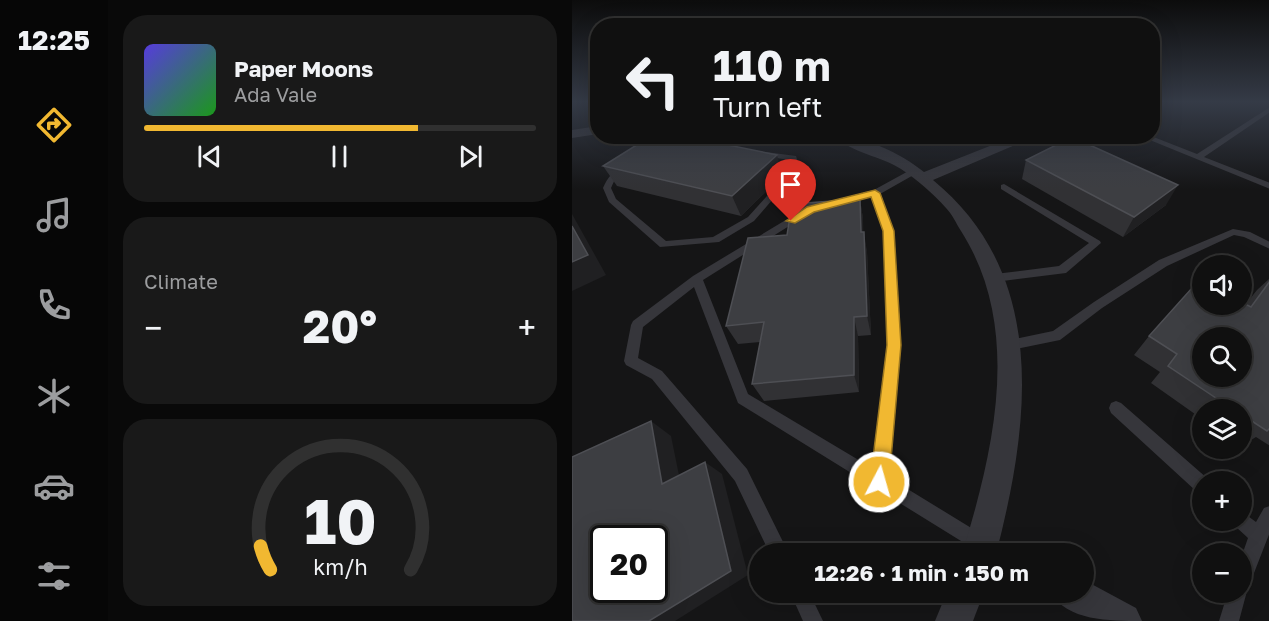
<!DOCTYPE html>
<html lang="en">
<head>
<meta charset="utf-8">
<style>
  :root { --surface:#101010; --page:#191919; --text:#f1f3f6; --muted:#9c9d9f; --line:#303030; --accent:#f1b831 }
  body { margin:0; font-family:"Golos Text",sans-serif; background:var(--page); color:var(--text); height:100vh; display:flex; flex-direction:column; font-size:22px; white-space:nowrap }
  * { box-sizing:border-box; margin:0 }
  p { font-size:20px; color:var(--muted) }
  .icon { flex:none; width:33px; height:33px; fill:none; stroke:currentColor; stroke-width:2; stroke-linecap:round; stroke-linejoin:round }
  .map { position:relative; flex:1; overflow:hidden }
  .drawer { display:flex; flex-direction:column; gap:15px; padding:15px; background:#090909; width:464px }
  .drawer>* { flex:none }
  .guide { position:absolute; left:18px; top:18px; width:570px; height:126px; border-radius:24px; box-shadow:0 6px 24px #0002,0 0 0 2px var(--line); background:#101010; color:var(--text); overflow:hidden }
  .fabs { position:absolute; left:620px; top:255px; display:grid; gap:12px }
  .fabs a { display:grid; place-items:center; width:60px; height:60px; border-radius:50%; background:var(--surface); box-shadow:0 6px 24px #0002,0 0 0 2px var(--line); font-size:30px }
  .speed { position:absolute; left:18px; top:525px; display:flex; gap:12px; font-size:30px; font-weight:700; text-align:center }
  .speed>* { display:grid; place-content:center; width:78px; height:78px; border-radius:50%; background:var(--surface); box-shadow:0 6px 24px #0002,0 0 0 2px var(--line); line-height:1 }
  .speed .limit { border:3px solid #111; border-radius:9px; background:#fff; color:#111 }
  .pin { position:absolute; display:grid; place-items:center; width:51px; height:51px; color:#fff; margin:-62px -26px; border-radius:50% 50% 50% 0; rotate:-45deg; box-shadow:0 0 6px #0007 }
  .pin .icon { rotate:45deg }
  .me { position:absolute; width:66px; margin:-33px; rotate:6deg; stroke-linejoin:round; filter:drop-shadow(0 0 4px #0008) }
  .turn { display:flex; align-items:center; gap:21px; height:126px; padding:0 24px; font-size:27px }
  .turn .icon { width:78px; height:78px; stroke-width:2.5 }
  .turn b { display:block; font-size:42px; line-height:51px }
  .big { font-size:45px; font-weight:700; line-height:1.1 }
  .drawer .widget { flex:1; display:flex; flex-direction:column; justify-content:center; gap:9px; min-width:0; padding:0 21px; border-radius:24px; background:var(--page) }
  .drawer .dial { align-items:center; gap:0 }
  .dial svg { height:156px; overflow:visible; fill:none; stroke:var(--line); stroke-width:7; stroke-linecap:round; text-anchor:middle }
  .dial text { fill:var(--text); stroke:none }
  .song { display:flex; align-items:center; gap:18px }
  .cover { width:72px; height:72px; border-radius:9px; background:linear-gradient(135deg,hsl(250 70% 55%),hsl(120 70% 35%)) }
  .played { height:6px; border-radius:3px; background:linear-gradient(90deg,var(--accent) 70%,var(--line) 70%) }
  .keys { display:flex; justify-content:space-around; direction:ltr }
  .heat { display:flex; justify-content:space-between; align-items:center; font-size:33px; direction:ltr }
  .trip { position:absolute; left:177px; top:543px; width:345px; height:60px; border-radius:30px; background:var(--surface); box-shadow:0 6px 24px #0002,0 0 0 2px var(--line); font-weight:700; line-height:60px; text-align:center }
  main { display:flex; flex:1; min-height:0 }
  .tab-bar { display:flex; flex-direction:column; width:108px; justify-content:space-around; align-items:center; background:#060606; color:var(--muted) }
  .tab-bar .icon { width:42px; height:42px }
  .tab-bar .current { color:var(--accent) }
  .tab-bar b { font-size:27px; color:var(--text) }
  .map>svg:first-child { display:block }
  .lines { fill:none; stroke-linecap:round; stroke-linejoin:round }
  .lane { fill:#36363b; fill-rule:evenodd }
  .street { fill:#36363b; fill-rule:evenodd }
  .wall { fill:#313134 }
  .shaded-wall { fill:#202022 }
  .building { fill:#3d3e42; stroke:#4e4f54; stroke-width:1.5; fill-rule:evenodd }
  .route { fill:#f1b831; stroke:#9d7820; stroke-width:1.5 }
</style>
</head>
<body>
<main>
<nav class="tab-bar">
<b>12:25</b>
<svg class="icon current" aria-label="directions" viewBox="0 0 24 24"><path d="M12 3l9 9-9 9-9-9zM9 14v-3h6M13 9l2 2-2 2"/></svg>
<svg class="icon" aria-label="music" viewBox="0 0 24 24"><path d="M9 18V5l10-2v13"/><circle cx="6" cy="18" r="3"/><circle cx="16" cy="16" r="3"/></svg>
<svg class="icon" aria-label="phone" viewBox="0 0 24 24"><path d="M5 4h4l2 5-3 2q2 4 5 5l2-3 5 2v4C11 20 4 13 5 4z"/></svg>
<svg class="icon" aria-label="climate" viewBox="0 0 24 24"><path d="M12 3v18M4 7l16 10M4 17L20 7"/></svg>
<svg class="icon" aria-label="car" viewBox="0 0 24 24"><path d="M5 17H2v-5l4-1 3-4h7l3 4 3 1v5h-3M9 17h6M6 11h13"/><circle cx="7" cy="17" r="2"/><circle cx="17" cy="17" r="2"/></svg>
<svg class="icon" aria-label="filters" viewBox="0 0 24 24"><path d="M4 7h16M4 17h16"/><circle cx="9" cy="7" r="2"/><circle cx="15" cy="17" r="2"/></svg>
</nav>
<section class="drawer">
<div class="widget">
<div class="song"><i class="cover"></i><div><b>Paper Moons</b><p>Ada Vale</p></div></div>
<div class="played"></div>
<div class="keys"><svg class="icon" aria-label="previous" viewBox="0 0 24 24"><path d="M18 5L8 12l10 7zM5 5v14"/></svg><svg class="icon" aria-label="pause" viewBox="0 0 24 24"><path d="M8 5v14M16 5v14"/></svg><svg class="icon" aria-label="next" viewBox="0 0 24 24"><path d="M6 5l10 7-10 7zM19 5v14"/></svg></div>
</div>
<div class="widget"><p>Climate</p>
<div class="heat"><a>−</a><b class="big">20°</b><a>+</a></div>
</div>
<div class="widget dial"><svg viewBox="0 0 100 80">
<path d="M14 69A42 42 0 1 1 86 69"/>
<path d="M14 69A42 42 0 0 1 9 57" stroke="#f1b831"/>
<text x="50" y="56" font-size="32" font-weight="700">10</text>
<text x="50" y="72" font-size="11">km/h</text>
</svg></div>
</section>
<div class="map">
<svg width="698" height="621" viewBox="0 0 698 621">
  <rect width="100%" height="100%" fill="#151516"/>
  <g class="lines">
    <g class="lane">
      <polygon points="698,107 698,112 632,157 698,183 698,189 568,136 579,136 625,154"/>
      <polygon points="354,136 364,136 371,141 364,143"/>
      <path d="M186,151L224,156L228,168L182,221L147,242L88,247L37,202L31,188C35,178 43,167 55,167V171L43,179L39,188L44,199L94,241L141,237L176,217L220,168L217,160L186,155Z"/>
      <polygon points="342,168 346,171 345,173 308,194 322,231 328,345 316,477 414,537 417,543 414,549 408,552 402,549 166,403 122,287 71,327 66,358 90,371 175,469 217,554 198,554 163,481 80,379 54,365 52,361 59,325 61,321 121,276 227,212 233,212 233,216 131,280 176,394 300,468 316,345 312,231 300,197 260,207 255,204 257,202 300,191"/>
      <polygon points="432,184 528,241 529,243 494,273 423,282 419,281 417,278 419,275 423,274 487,266 517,243 429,189 429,185"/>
      <polygon points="661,229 678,232 698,242 698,249 672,237 662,235 595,266 530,308 488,340 439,350 434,349 433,345 434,341 481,331 522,302 587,260"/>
      <polygon points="544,401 549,403 636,479 637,482 630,482 630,493 624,491 539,413 537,408 539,403"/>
      <polygon points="698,506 698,532 675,591 667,621 647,621 656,592 669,592 669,558 676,538 663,526 661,520 669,520 669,511 684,522 692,508"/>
      <polygon points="218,592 237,592 251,621 231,621"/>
    </g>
    <g class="street">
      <polygon points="26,126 26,134 0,138 0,130"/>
      <path d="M263,136C293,136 328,153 352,172L443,136H464L361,180C477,275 458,423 424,554H390C422,450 451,328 389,231C384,223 380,214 374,208C362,194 344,179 329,169C309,156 279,153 263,136Z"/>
      <path d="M512,580L564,608L570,621C538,621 494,621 479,592H512Z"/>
      <polygon points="375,592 412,592 401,621 363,621"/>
    </g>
  </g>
  <g class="wall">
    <polygon points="454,160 594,205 551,237 450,179"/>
    <polygon points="31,166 211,175 169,216 45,186"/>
    <polygon points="288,199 291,219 291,232 295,252 299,335 286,336 287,392 192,401 180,384 188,342 166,344 154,326 215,235"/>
    <polygon points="698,278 698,446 684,437 669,446 669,410 630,410 630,419 579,383 588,372 562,355 577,336 674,304 685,290"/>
  </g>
  <g class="shaded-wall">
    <polygon points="205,155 211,175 169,216 160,196"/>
    <polygon points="606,185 594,205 551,237 562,217"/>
    <polygon points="288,199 291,219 292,252 289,232"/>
    <polygon points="0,214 34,275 0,291"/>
    <polygon points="292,232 295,252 299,335 295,316"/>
    <polygon points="282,317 286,336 287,392 282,375"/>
    <polygon points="79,421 99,436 111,495 90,484"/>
    <polygon points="133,462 150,474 176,575 103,621 77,621"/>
  </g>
  <g class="building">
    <polygon points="79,136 112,136 205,155 160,196 31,166"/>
    <polygon points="500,137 606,185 562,217 454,160"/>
    <polygon points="288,199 289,232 292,232 295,316 282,317 282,375 180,384 192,322 154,326 176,238 215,235 220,204"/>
    <polygon points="0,226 16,255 0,262"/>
    <path d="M628,279L630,281V304H669V302L679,307L698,281V428L695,431L669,414V410H662L596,366L605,354L577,336ZM630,338H669V376H630Z"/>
    <path d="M79,421L90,484L133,462L159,571L77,621H0V457ZM32,538H82V590H32Z"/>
  </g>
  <linearGradient id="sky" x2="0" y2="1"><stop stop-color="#0c0c0c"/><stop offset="0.54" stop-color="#353b47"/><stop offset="1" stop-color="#353b47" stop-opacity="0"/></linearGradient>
  <rect width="698" height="189" fill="url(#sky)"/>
  <polygon class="route" points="303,190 308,193 322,231 329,345 317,482 314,488 307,491 301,488 298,482 315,345 311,231 299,197 242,212 223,223 214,221 235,207"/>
</svg>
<div class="fabs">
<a><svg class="icon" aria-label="sound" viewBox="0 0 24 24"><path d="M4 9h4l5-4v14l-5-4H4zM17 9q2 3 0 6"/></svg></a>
<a><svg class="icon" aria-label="search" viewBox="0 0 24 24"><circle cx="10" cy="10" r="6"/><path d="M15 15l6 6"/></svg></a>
<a><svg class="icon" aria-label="layers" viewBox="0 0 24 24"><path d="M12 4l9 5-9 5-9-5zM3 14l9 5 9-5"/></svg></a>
<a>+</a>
<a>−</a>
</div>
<div class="speed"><div class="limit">20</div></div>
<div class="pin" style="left:219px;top:221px;background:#d93025"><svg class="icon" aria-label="arrive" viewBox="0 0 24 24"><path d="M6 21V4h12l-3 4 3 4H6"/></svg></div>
<svg class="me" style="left:307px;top:482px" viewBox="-20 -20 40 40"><circle r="17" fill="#f1b831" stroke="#fff" stroke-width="3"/><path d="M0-11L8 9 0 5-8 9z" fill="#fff"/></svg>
<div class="trip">12:26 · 1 min · 150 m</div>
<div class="guide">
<div class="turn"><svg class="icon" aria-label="left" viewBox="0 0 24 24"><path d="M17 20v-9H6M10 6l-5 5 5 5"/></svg><div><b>110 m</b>Turn left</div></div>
</div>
</div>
</main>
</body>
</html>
